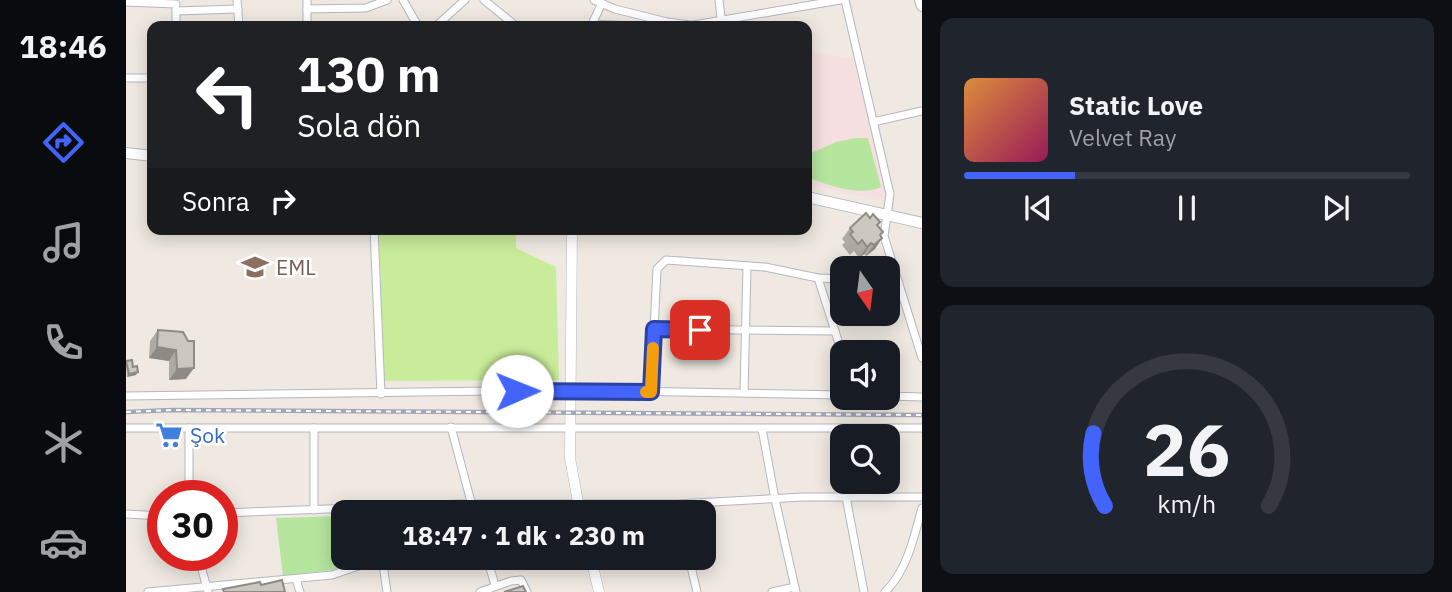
<!DOCTYPE html>
<html lang="tr">
<head>
<meta charset="utf-8">
<style>
  :root { --surface:#171b24; --page:#20242c; --text:#f1f3f6; --muted:#9ea1a6; --line:#363941; --accent:#4264fb }
  body { margin:0; font-family:"IBM Plex Sans",sans-serif; background:var(--page); color:var(--text); height:100vh; display:flex; flex-direction:column; font-size:26px; white-space:nowrap }
  * { box-sizing:border-box; margin:0 }
  p { font-size:23px; color:var(--muted) }
  .icon { flex:none; width:38px; height:38px; fill:none; stroke:currentColor; stroke-width:2; stroke-linecap:round; stroke-linejoin:round }
  .map { position:relative; flex:1; overflow:hidden }
  .panel { display:flex; flex-direction:column; gap:18px; padding:18px; background:#0d0f14; width:530px }
  .panel>* { flex:none }
  .banner { position:absolute; left:21px; top:21px; width:665px; height:214px; border-radius:14px; box-shadow:0 4px 18px #0003; background:#202124; color:#fff; overflow:hidden }
  .needle { width:46px; rotate:166deg }
  .buttons { position:absolute; left:704px; top:256px; display:grid; gap:14px }
  .buttons a { display:grid; place-items:center; width:70px; height:70px; border-radius:14px; background:var(--surface); box-shadow:0 4px 18px #0003; font-size:35px }
  .speed { position:absolute; left:21px; top:480px; display:flex; gap:14px; font-size:35px; font-weight:700; text-align:center }
  .speed>* { display:grid; place-content:center; width:91px; height:91px; border-radius:50%; background:var(--surface); box-shadow:0 4px 18px #0003; line-height:1 }
  .speed .limit { border:10px solid #d22; background:#fff; color:#111 }
  .pin { position:absolute; display:grid; place-items:center; width:60px; height:60px; color:#fff; margin:-30px; border-radius:14px; box-shadow:0 4px 10px #0006 }
  .me { position:absolute; width:77px; margin:-38px; rotate:89deg; stroke-linejoin:round; filter:drop-shadow(0 0 5px #0008) }
  .turn { display:flex; align-items:center; gap:24px; height:147px; padding:0 35px; font-size:32px }
  .turn .icon { width:91px; height:91px; stroke-width:2.5 }
  .turn b { display:block; font-size:49px; line-height:60px }
  .then { display:flex; align-items:center; height:66px; padding:0 35px; background:#0003; gap:14px; font-size:26px }
  .panel .tile { flex:1; display:flex; flex-direction:column; justify-content:center; gap:10px; min-width:0; padding:0 24px; border-radius:14px; background:var(--page) }
  .panel .dial { align-items:center; gap:0 }
  .dial svg { height:182px; overflow:visible; fill:none; stroke:var(--line); stroke-width:7; stroke-linecap:round; text-anchor:middle }
  .dial text { fill:var(--text); stroke:none }
  .song { display:flex; align-items:center; gap:21px }
  .cover { width:84px; height:84px; border-radius:10px; background:linear-gradient(135deg,hsl(30 70% 55%),hsl(330 70% 35%)) }
  .played { height:7px; border-radius:4px; background:linear-gradient(90deg,var(--accent) 25%,var(--line) 25%) }
  .keys { display:flex; justify-content:space-around; direction:ltr }
  .trip { position:absolute; left:205px; top:500px; width:385px; height:70px; border-radius:14px; background:var(--surface); box-shadow:0 4px 18px #0003; font-weight:700; line-height:70px; text-align:center }
  main { display:flex; flex:1; min-height:0 }
  .tabs { display:flex; flex-direction:column; width:126px; justify-content:space-around; align-items:center; background:#090b0e; color:var(--muted) }
  .tabs .icon { width:49px; height:49px }
  .tabs .current { color:var(--accent) }
  .tabs b { font-size:32px; color:var(--text) }
  .map>svg:first-child { display:block }
  .medical { fill:#f5dfe0 }
  .green { fill:#b6e59e }
  .pitch { fill:#c9ec9a }
  .lines { fill:none; stroke-linecap:round; stroke-linejoin:round }
  .minor-casing { stroke:#b4b7c1; stroke-width:9 }
  .tertiary-casing { stroke:#b4b7c1; stroke-width:11 }
  .secondary-casing { stroke:#b4b7c1; stroke-width:12 }
  .minor { stroke:#fff; stroke-width:7 }
  .tertiary { stroke:#fff; stroke-width:10 }
  .secondary { stroke:#fff; stroke-width:10 }
  .rail-casing { stroke:#a3a6b8; stroke-width:4.5 }
  .rail { stroke:#fff; stroke-width:2; stroke-dasharray:5; stroke-linecap:butt }
  .wall { fill:#afaba4 }
  .shaded-wall { fill:#8e8b86 }
  .building { fill:#cbc7bf; stroke:#8e8b86; stroke-width:2 }
  .route-casing { stroke:#2b41a3; stroke-width:18 }
  .route { stroke:#4264fb; stroke-width:12 }
  .slow { stroke:#f59e0b; stroke-width:12 }
  .labels { text-anchor:middle; dominant-baseline:central; stroke-width:5; stroke-linejoin:round; paint-order:stroke }
  .education-label { font-size:21px; fill:#785e54; stroke:#fff; text-anchor:start }
  .shop-label { font-size:21px; fill:#366cbe; stroke:#fff; text-anchor:start }
</style>
</head>
<body>
<main>
<nav class="tabs">
<b>18:46</b>
<svg class="icon current" aria-label="directions" viewBox="0 0 24 24"><path d="M12 3l9 9-9 9-9-9zM9 14v-3h6M13 9l2 2-2 2"/></svg>
<svg class="icon" aria-label="music" viewBox="0 0 24 24"><path d="M9 18V5l10-2v13"/><circle cx="6" cy="18" r="3"/><circle cx="16" cy="16" r="3"/></svg>
<svg class="icon" aria-label="phone" viewBox="0 0 24 24"><path d="M5 4h4l2 5-3 2q2 4 5 5l2-3 5 2v4C11 20 4 13 5 4z"/></svg>
<svg class="icon" aria-label="climate" viewBox="0 0 24 24"><path d="M12 3v18M4 7l16 10M4 17L20 7"/></svg>
<svg class="icon" aria-label="car" viewBox="0 0 24 24"><path d="M5 17H2v-5l4-1 3-4h7l3 4 3 1v5h-3M9 17h6M6 11h13"/><circle cx="7" cy="17" r="2"/><circle cx="17" cy="17" r="2"/></svg>
</nav>
<div class="map">
<svg width="796" height="592" viewBox="0 0 796 592">
  <rect width="100%" height="100%" fill="#efe9e1"/>
  <polygon class="medical" points="681,52 727,59 761,198 753,200 681,184"/>
  <g class="green">
    <path d="M730,138H742L755,187C733,197 702,185 681,177V155L710,142Z"/>
    <polygon points="217,516 217,558 244,558 206,570 157,576 150,518"/>
  </g>
  <polygon class="pitch" points="253,229 390,229 390,248 430,267 433,380 258,381"/>
  <g class="lines">
    <defs>
      <g id="minor">
        <polyline points="111,0 113,26"/>
        <polyline points="181,0 181,26"/>
        <polyline points="277,0 292,26"/>
        <polyline points="358,0 390,26"/>
        <polyline points="468,0 489,9 541,22 571,26"/>
        <polyline points="593,0 596,26"/>
        <polyline points="719,0 764,194 758,236 796,358"/>
        <polyline points="0,2 50,4"/>
        <polyline points="181,9 240,8 261,0"/>
        <polyline points="50,11 112,9"/>
        <polyline points="466,24 508,26"/>
        <polyline points="568,25 714,0"/>
        <polyline points="50,26 50,9"/>
        <polyline points="310,26 339,0"/>
        <polyline points="465,26 476,3"/>
        <polyline points="0,78 26,78"/>
        <polyline points="747,122 796,111"/>
        <polyline points="248,229 255,394"/>
        <polyline points="692,278 716,353"/>
        <polyline points="528,329 709,331"/>
        <polyline points="525,392 531,269 540,260 639,267 692,278 716,279"/>
        <polyline points="618,393 621,266"/>
        <polyline points="0,396 445,390 716,395"/>
        <polyline points="761,396 796,397"/>
        <polyline points="325,427 348,513"/>
        <polyline points="0,428 796,428"/>
        <polyline points="636,429 649,499 670,592"/>
        <polyline points="63,495 63,428"/>
        <polyline points="720,497 738,592"/>
        <polyline points="188,510 188,428"/>
        <polyline points="96,513 334,504 550,504 677,497 796,497"/>
        <polyline points="0,514 37,516"/>
        <polyline points="72,555 82,592"/>
        <polyline points="256,558 261,592"/>
        <polyline points="361,558 369,585"/>
        <polyline points="563,558 571,592"/>
        <polyline points="170,579 174,592"/>
        <polyline points="22,592 206,575 256,558"/>
        <polyline points="354,592 385,581 395,580 401,592"/>
        <polyline points="646,592 669,587"/>
        <path d="M759,592C781,571 788,537 796,508"/>
      </g>
      <g id="tertiary">
        <polyline points="446,229 444,458 454,513"/>
        <polyline points="465,558 473,592"/>
      </g>
      <g id="secondary">
        <polyline points="794,0 796,6"/>
        <polyline points="0,153 26,156"/>
        <polyline points="681,197 796,223"/>
      </g>
    </defs>
    <use href="#minor" class="minor-casing"/>
    <use href="#tertiary" class="tertiary-casing"/>
    <use href="#secondary" class="secondary-casing"/>
    <use href="#minor" class="minor"/>
    <use href="#tertiary" class="tertiary"/>
    <use href="#secondary" class="secondary"/>
    <defs>
      <polyline id="rail" points="0,412 46,410 796,415"/>
    </defs>
    <use href="#rail" class="rail-casing"/>
    <use href="#rail" class="rail"/>
  </g>
  <g class="wall">
    <polygon points="744,218 754,222 752,226 757,232 754,236 756,238 749,249 740,256 738,254 733,258 728,251 724,255 716,245 719,242 716,239 724,228"/>
    <polygon points="32,330 57,332 60,379 43,380 43,361 23,358 24,341"/>
    <polygon points="0,361 7,367 10,375 1,377"/>
  </g>
  <g class="shaded-wall">
    <polygon points="756,238 749,249 740,256 748,245"/>
    <polygon points="745,243 738,254 733,258 741,247"/>
    <polygon points="31,347 50,350 43,361 23,358"/>
    <polygon points="68,368 60,379 43,380 51,369"/>
    <polygon points="12,372 10,375 1,377 3,374"/>
  </g>
  <g class="building">
    <polygon points="740,213 744,218 747,214 754,222 751,225 757,232 754,235 756,238 748,245 745,243 741,247 736,240 732,244 724,234 727,232 724,228"/>
    <polygon points="32,330 57,332 62,341 68,341 68,368 51,369 50,350 31,347"/>
    <polygon points="6,360 7,367 11,366 12,372 3,374 0,361"/>
    <polygon points="156,580 159,592 98,592 97,589 134,582 135,585"/>
    <polygon points="397,586 400,592 378,592"/>
  </g>
  <g class="lines">
    <defs>
      <polyline id="route" points="391,391 525,392 528,329 574,330"/>
    </defs>
    <use href="#route" class="route-casing"/>
    <use href="#route" class="route"/>
    <polyline class="slow" points="520,392 525,392 527,348"/>
  </g>
  <defs>
    <symbol id="school-bare" viewBox="-9 -9 18 18"><path d="M0-5L7-2L0 1L-7-2ZM-4 1L0 2.5L4 1V4Q0 6-4 4Z" fill="#8d6e63" stroke="#fff" stroke-width="2.5" paint-order="stroke"/></symbol>
    <symbol id="supermarket-bare" viewBox="-9 -9 18 18"><path d="M-6-5.5h2.5l.6 2H6L4.5 2H-2.5L-4.4-4H-6ZM-1.5 3.2a1.3 1.3 0 1 0 .1 0ZM3 3.2a1.3 1.3 0 1 0 .1 0Z" fill="#3f7fe0" stroke="#fff" stroke-width="2.5" paint-order="stroke"/></symbol>
  </defs>
  <g fill-rule="evenodd">
    <use href="#school-bare" x="110" y="248" width="38" height="38"/>
    <use href="#supermarket-bare" x="24" y="416" width="38" height="38"/>
  </g>
  <g class="labels">
    <g class="education-label">
      <text x="150" y="267">EML</text>
    </g>
    <g class="shop-label">
      <text x="64" y="435">Şok</text>
    </g>
  </g>
</svg>
<div class="buttons">
<a><svg class="needle" viewBox="-14 -14 28 28"><path d="M0-13l5 13h-10z" fill="#e53935"/><path d="M0 13l5-13h-10z" fill="#9ea1a6"/></svg></a>
<a><svg class="icon" aria-label="sound" viewBox="0 0 24 24"><path d="M4 9h4l5-4v14l-5-4H4zM17 9q2 3 0 6"/></svg></a>
<a><svg class="icon" aria-label="search" viewBox="0 0 24 24"><circle cx="10" cy="10" r="6"/><path d="M15 15l6 6"/></svg></a>
</div>
<div class="speed"><div class="limit">30</div></div>
<div class="pin" style="left:574px;top:330px;background:#d93025"><svg class="icon" aria-label="arrive" viewBox="0 0 24 24"><path d="M6 21V4h12l-3 4 3 4H6"/></svg></div>
<svg class="me" style="left:391px;top:391px" viewBox="-20 -20 40 40"><circle r="19" fill="#fff"/><path d="M0-13L10 11 0 6-10 11z" fill="#4264fb"/></svg>
<div class="trip">18:47 · 1 dk · 230 m</div>
<div class="banner">
<div class="turn"><svg class="icon" aria-label="left" viewBox="0 0 24 24"><path d="M17 20v-9H6M10 6l-5 5 5 5"/></svg><div><b>130 m</b>Sola dön</div></div>
<div class="then">Sonra<svg class="icon" aria-label="right" viewBox="0 0 24 24"><path d="M7 20v-9h11M14 6l5 5-5 5"/></svg></div>
</div>
</div>
<section class="panel">
<div class="tile">
<div class="song"><i class="cover"></i><div><b>Static Love</b><p>Velvet Ray</p></div></div>
<div class="played"></div>
<div class="keys"><svg class="icon" aria-label="previous" viewBox="0 0 24 24"><path d="M18 5L8 12l10 7zM5 5v14"/></svg><svg class="icon" aria-label="pause" viewBox="0 0 24 24"><path d="M8 5v14M16 5v14"/></svg><svg class="icon" aria-label="next" viewBox="0 0 24 24"><path d="M6 5l10 7-10 7zM19 5v14"/></svg></div>
</div>
<div class="tile dial"><svg viewBox="0 0 100 80">
<path d="M14 69A42 42 0 1 1 86 69"/>
<path d="M14 69A42 42 0 0 1 9 37" stroke="#4264fb"/>
<text x="50" y="56" font-size="32" font-weight="700">26</text>
<text x="50" y="72" font-size="11">km/h</text>
</svg></div>
</section>
</main>
</body>
</html>
